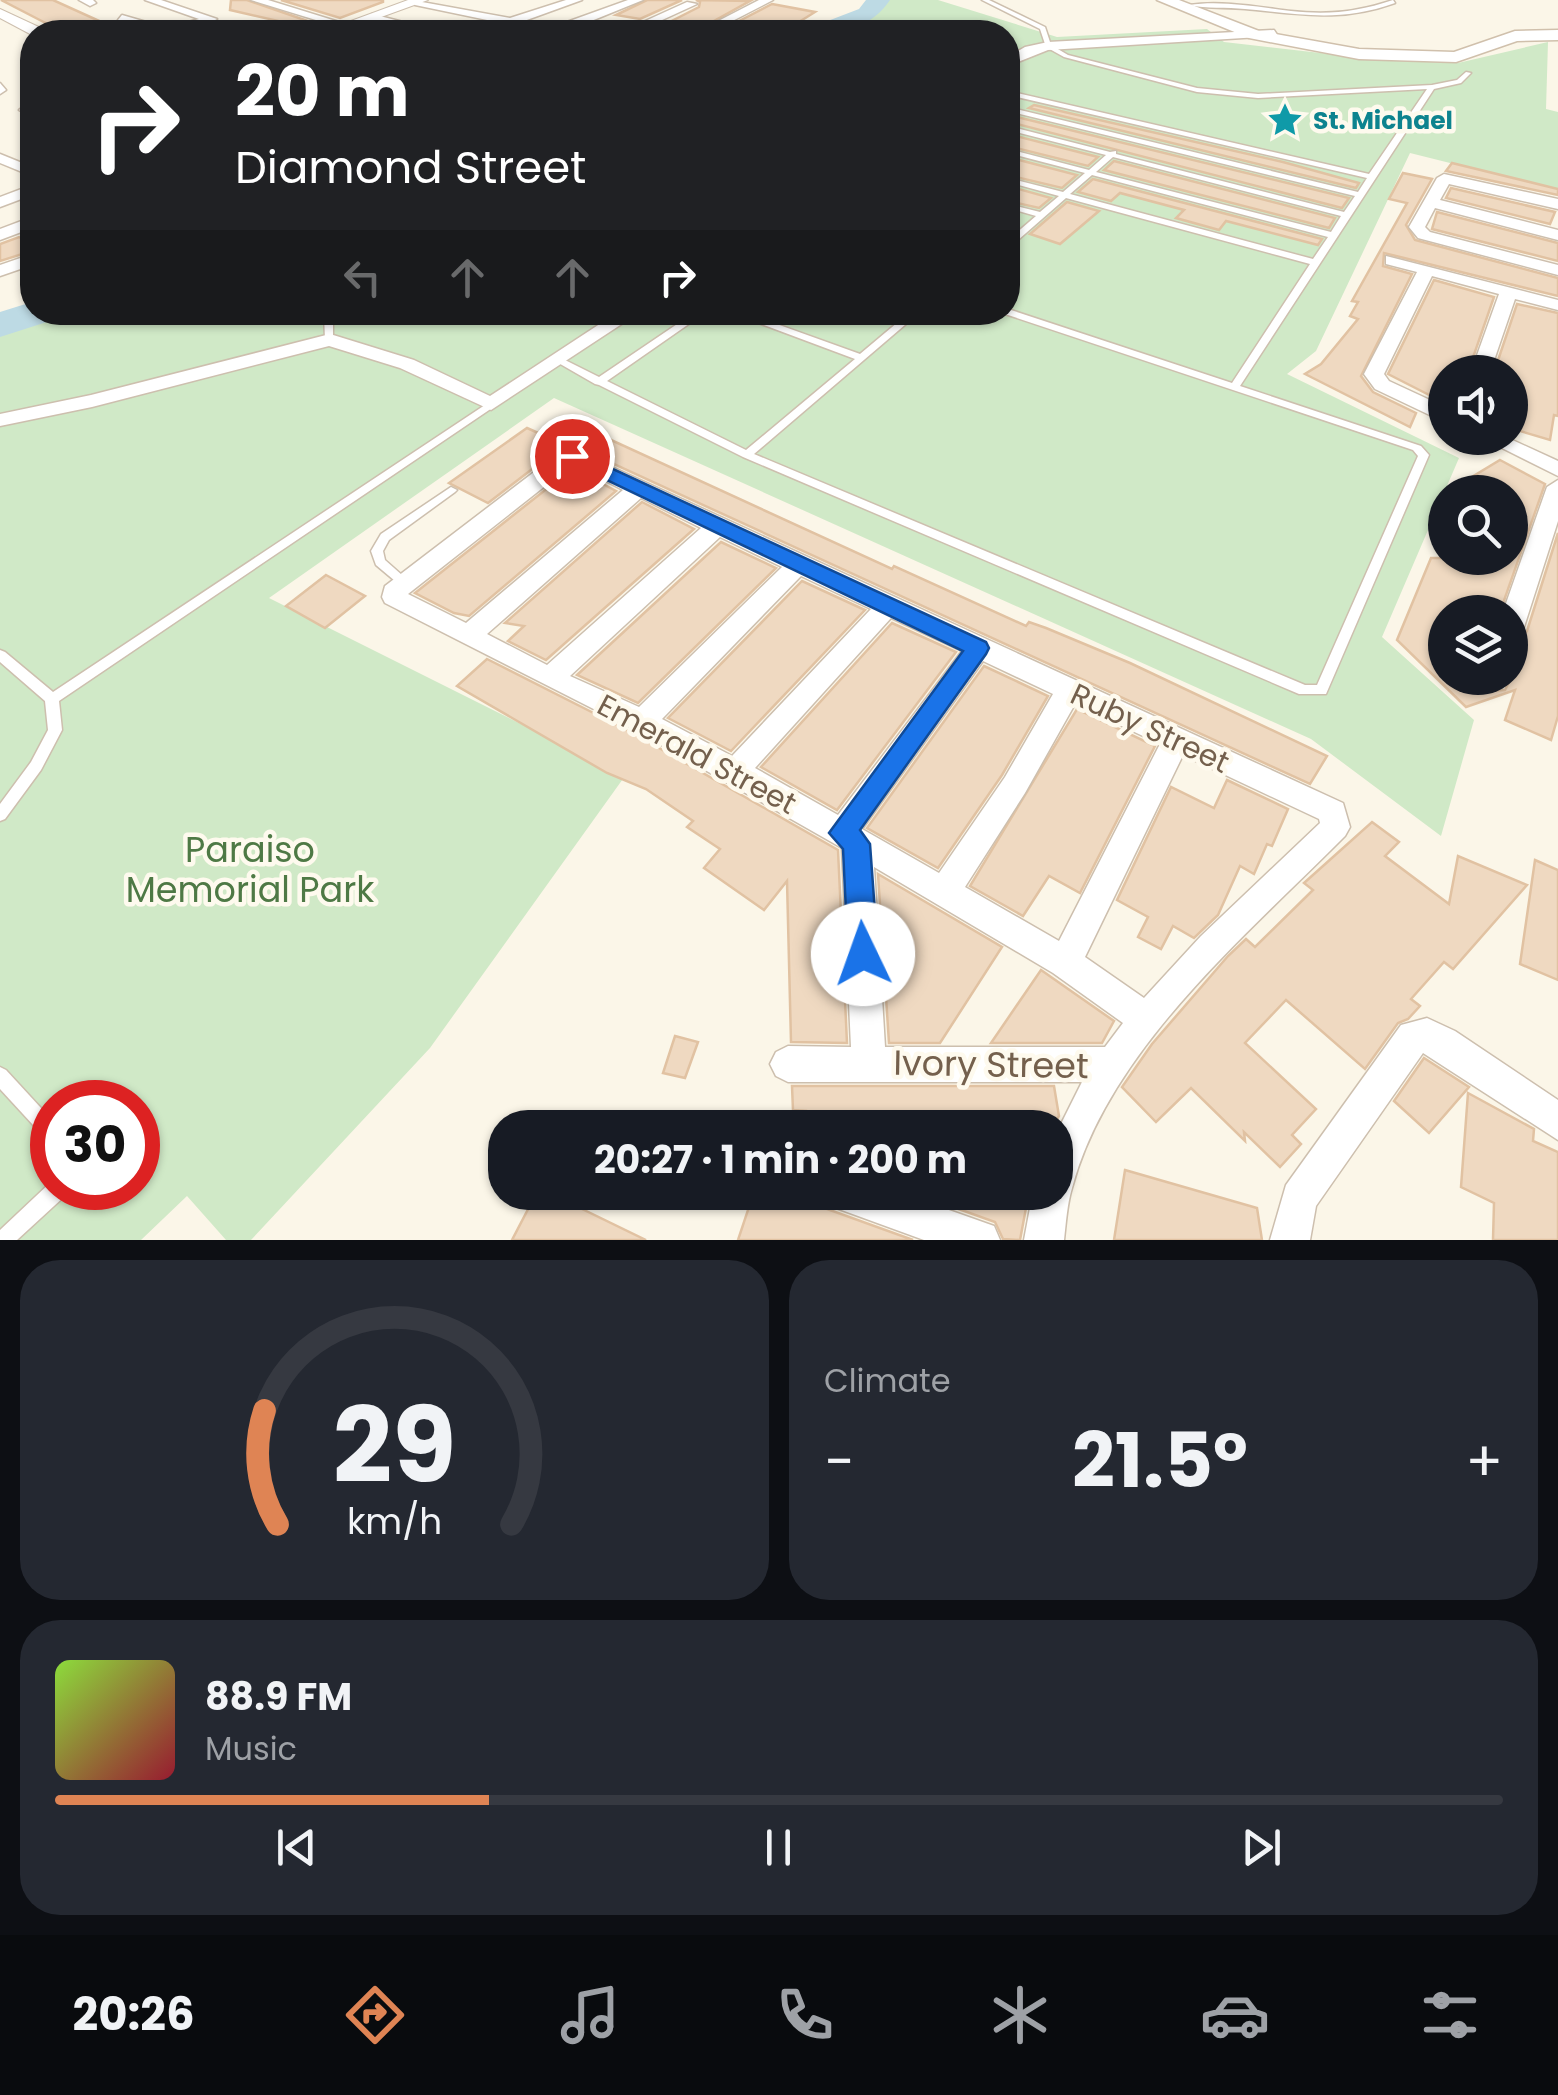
<!DOCTYPE html>
<html lang="en">
<head>
<meta charset="utf-8">
<style>
  :root { --surface:#171b24; --page:#242831; --text:#f1f3f6; --muted:#9ea1a6; --line:#363941; --accent:#df8454 }
  body { margin:0; font-family:Poppins,sans-serif; background:var(--page); color:var(--text); height:100vh; display:flex; flex-direction:column; font-size:38px; white-space:nowrap }
  * { box-sizing:border-box; margin:0 }
  p { font-size:32px; color:var(--muted) }
  .icon { flex:none; width:55px; height:55px; fill:none; stroke:currentColor; stroke-width:2; stroke-linecap:round; stroke-linejoin:round }
  .map { position:relative; height:1240px; overflow:hidden }
  .panel { display:flex; flex-direction:column; gap:20px; padding:20px; background:#0d0f14; flex:1 }
  .panel>* { flex:none }
  .banner { position:absolute; left:20px; top:20px; width:1000px; height:305px; border-radius:40px; box-shadow:0 2px 8px #0004; background:#202124; color:#fff; overflow:hidden }
  .buttons { position:absolute; left:1428px; top:355px; display:grid; gap:20px }
  .buttons a { display:grid; place-items:center; width:100px; height:100px; border-radius:50%; background:var(--surface); box-shadow:0 2px 8px #0004; font-size:50px }
  .speed { position:absolute; left:30px; top:1080px; display:flex; gap:20px; font-size:50px; font-weight:700; text-align:center }
  .speed>* { display:grid; place-content:center; width:130px; height:130px; border-radius:50%; background:var(--surface); box-shadow:0 2px 8px #0004; line-height:1 }
  .speed .limit { border:15px solid #d22; background:#fff; color:#111 }
  .pin { position:absolute; display:grid; place-items:center; width:85px; height:85px; color:#fff; margin:-42px; border:5px solid #fff; border-radius:50%; box-shadow:0 2px 10px #0007 }
  .me { position:absolute; width:110px; margin:-55px; rotate:357deg; stroke-linejoin:round; filter:drop-shadow(0 0 8px #0008) }
  .turn { display:flex; align-items:center; gap:35px; height:210px; padding:0 50px; font-size:45px }
  .turn .icon { width:130px; height:130px; stroke-width:2.5 }
  .turn b { display:block; font-size:70px; line-height:85px }
  .lanes { display:flex; align-items:center; height:95px; padding:0 50px; background:#0003; justify-content:center; gap:50px; direction:ltr }
  .lanes .off { opacity:.35 }
  .big { font-size:75px; font-weight:700; line-height:1.1 }
  .panel .card { flex:1; display:flex; flex-direction:column; justify-content:center; gap:15px; min-width:0; padding:0 35px; border-radius:40px; background:var(--page) }
  .panel .dial { align-items:center; gap:0 }
  .dial svg { height:260px; overflow:visible; fill:none; stroke:var(--line); stroke-width:7; stroke-linecap:round; text-anchor:middle }
  .dial text { fill:var(--text); stroke:none }
  .song { display:flex; align-items:center; gap:30px }
  .cover { width:120px; height:120px; border-radius:15px; background:linear-gradient(135deg,hsl(90 70% 55%),hsl(350 70% 35%)) }
  .played { height:10px; border-radius:5px; background:linear-gradient(90deg,var(--accent) 30%,var(--line) 30%) }
  .keys { display:flex; justify-content:space-around; direction:ltr }
  .heat { display:flex; justify-content:space-between; align-items:center; font-size:55px; direction:ltr }
  .panel .tiles { flex:1; display:grid; gap:20px; grid-template-columns:1fr 1fr }
  .card:last-child { grid-column:span 2 }
  .trip { position:absolute; left:488px; top:1110px; width:585px; height:100px; border-radius:40px; background:var(--surface); box-shadow:0 2px 8px #0004; font-weight:700; line-height:100px; text-align:center }
  .tabs { display:flex; height:160px; justify-content:space-around; align-items:center; background:#090b0e; color:var(--muted) }
  .tabs .icon { width:70px; height:70px }
  .tabs .active { color:var(--accent) }
  .tabs b { font-size:45px; color:var(--text) }
  .map>svg:first-child { display:block }
  .green { fill:#d0e9c7; fill-rule:evenodd }
  .lines { fill:none; stroke-linecap:round; stroke-linejoin:round }
  .river { fill:#bddae4; fill-rule:evenodd }
  .building { fill:#efd9c1; stroke:#e1c2a2; stroke-width:2.5 }
  .service-casing { stroke:#cdbfae; stroke-width:3 }
  .minor-casing { stroke:#cdbfae; stroke-width:3 }
  .tertiary-casing { stroke:#cdbfae; stroke-width:2 }
  .secondary-casing { stroke:#d0c0ac; stroke-width:3 }
  .service { fill:#fff; fill-rule:evenodd }
  .minor { fill:#fff; fill-rule:evenodd }
  .tertiary { fill:#fff; fill-rule:evenodd }
  .secondary { fill:#fff; fill-rule:evenodd }
  .route { fill:#1a73e8; stroke:#114b97; stroke-width:2.5 }
  .labels { text-anchor:middle; dominant-baseline:central; stroke-width:9; stroke-linejoin:round; paint-order:stroke }
  .far-culture-label { font-size:25px; font-weight:bold; fill:#0d838f; stroke:#fefaee; text-anchor:start }
  .street-label { font-size:30px; fill:#74604d; stroke:#fefaee }
  .near-park-label { font-size:35px; fill:#4e7945; stroke:#fefaee }
  .near-street-label { font-size:35px; fill:#74604d; stroke:#fefaee }
</style>
</head>
<body>
<div class="map">
<svg width="1558" height="1240" viewBox="0 0 1558 1240">
  <rect width="100%" height="100%" fill="#fbf6e8"/>
  <path class="green" d="M878,0H938L1057,37L1207,29L1224,42L1382,60L1458,63L1548,42L1546,109L1558,112V190L1410,153L1316,351L1287,374L1459,458L1382,637L1474,720L1441,836L1311,739L554,398L269,598L625,776L430,1048L251,1240H226L187,1196L141,1240H0V325L39,312H1008V32H821L868,14ZM52,1102H138V1188H52Z"/>
  <g class="lines">
    <g class="river">
      <path d="M866,0H890C870,29 842,34 808,32L812,27L859,9Z"/>
      <polygon points="32,302 32,312 58,312 53,320 0,337 0,312"/>
    </g>
  </g>
  <g class="building">
    <polygon points="1,0 53,0 106,24 63,32"/>
    <polygon points="231,0 247,0 322,26 313,29 230,10"/>
    <polygon points="281,0 383,0 383,2 340,18"/>
    <polygon points="647,0 682,0 640,19 616,15"/>
    <polygon points="696,0 750,1 694,32 650,32 699,7 700,2"/>
    <polygon points="772,4 815,12 783,32 718,32"/>
    <polygon points="1034,105 1283,162 1359,183 1356,188 1029,108"/>
    <polygon points="1017,117 1349,198 1342,208 1009,122"/>
    <polygon points="1008,134 1098,157 1088,166 1008,146"/>
    <polygon points="1008,157 1077,175 1062,188 1008,175"/>
    <polygon points="1114,161 1335,218 1329,228 1104,170"/>
    <polygon points="1452,163 1558,189 1558,195 1446,171"/>
    <polygon points="1403,173 1432,179 1406,225 1415,240 1558,278 1558,296 1384,253 1383,266 1412,274 1361,376 1373,392 1416,413 1410,427 1305,374 1321,364 1358,319 1350,316 1358,302 1352,301 1407,203 1389,199"/>
    <polygon points="1093,179 1322,239 1318,245 1226,221 1219,230 1176,218 1184,210 1120,193 1111,201 1078,192"/>
    <polygon points="1008,186 1051,198 1039,208 1008,201"/>
    <polygon points="1451,188 1555,212 1550,224 1446,198"/>
    <polygon points="1067,202 1099,211 1060,244 1030,234"/>
    <polygon points="1437,212 1558,243 1558,261 1432,229"/>
    <polygon points="19,237 32,244 32,251 0,261 0,244"/>
    <polygon points="1434,280 1494,297 1468,372 1445,372 1445,403 1388,374"/>
    <polygon points="1517,304 1558,313 1558,416 1554,415 1550,440 1510,428 1510,372 1494,372"/>
    <polygon points="527,428 563,444 585,428 892,569 894,566 1026,626 1029,622 1046,628 1130,663 1327,756 1310,784 577,447 557,450 488,503 449,483"/>
    <polygon points="1500,460 1545,484 1500,612 1445,612 1445,678 1478,678 1482,691 1505,690 1510,680 1510,660 1517,641 1527,631 1558,533 1558,716 1551,740 1505,720 1515,690 1466,707 1397,640 1431,558 1510,558 1510,492 1447,492"/>
    <polygon points="573,468 616,491 469,616 454,613 415,593"/>
    <polygon points="642,502 694,529 546,660 508,641 524,626 505,623"/>
    <polygon points="721,542 776,568 638,703 577,675"/>
    <polygon points="326,575 365,596 325,628 286,606"/>
    <polygon points="802,581 865,610 731,751 668,718"/>
    <polygon points="892,623 956,652 837,810 761,767"/>
    <polygon points="487,659 631,732 838,850 847,1043 791,1042 787,881 764,910 704,868 720,849 687,827 693,821 646,789 607,773 457,686"/>
    <polygon points="984,666 1048,696 1002,775 938,868 867,828"/>
    <polygon points="1077,709 1155,746 1080,893 1049,876 1023,916 970,886"/>
    <polygon points="1227,780 1288,809 1272,846 1267,844 1254,874 1240,866 1218,915 1194,938 1173,926 1161,949 1138,937 1148,917 1117,900 1171,787 1214,808"/>
    <polygon points="1372,822 1399,842 1385,856 1449,904 1458,856 1527,885 1453,969 1444,962 1411,999 1420,1006 1408,1019 1398,1023 1365,1069 1286,1000 1245,1043 1316,1109 1292,1135 1301,1144 1280,1167 1244,1132 1245,1141 1191,1088 1156,1122 1122,1087 1152,1044 1228,956 1246,939 1255,947 1313,890 1304,883"/>
    <polygon points="1535,860 1558,870 1558,980 1520,964"/>
    <polygon points="878,874 1002,947 940,1043 889,1043"/>
    <polygon points="1041,970 1114,1021 1102,1043 991,1043"/>
    <polygon points="675,1036 698,1042 685,1078 663,1073"/>
    <polygon points="1424,1058 1469,1087 1429,1133 1394,1101"/>
    <polygon points="792,1086 1054,1086 1059,1116 1052,1128 806,1128 806,1111 793,1110"/>
    <polygon points="1468,1093 1534,1129 1533,1141 1558,1152 1558,1240 1493,1240 1494,1203 1461,1187"/>
    <polygon points="1125,1170 1257,1208 1262,1240 1114,1240"/>
    <polygon points="537,1192 547,1192 646,1240 512,1240"/>
    <polygon points="754,1192 818,1192 827,1209 913,1240 738,1240"/>
    <polygon points="911,1192 1029,1192 1020,1240 1003,1239 995,1222"/>
  </g>
  <g class="lines">
    <defs>
      <g id="service">
        <path d="M982,0H989L1045,27L1051,45L1068,55L1197,88L1258,94L1432,85L1457,80L1466,72L1471,73L1461,83L1434,89L1240,386L1421,446L1429,455L1326,694H1299L743,457L599,385L595,384L555,361L560,358L563,359L599,377L695,312H706L607,381L746,450L855,359L729,312H743L860,354L910,312H920L754,454L1305,685H1317L1418,456L1413,450L1005,314L1004,312H1008V309L1011,310L1232,383L1310,264L1066,198L1011,246H1008V240L1036,216L1008,208V204L1040,212L1059,196L1008,182V178L1063,192L1085,173L1008,153V149L1089,170L1106,155L1008,130V126L1110,152L1116,151V154L1344,212L1355,196L1008,111V107L1358,192L1367,178L1008,95V91L1369,174L1427,89L1258,98L1197,92L1064,57L1046,47L1040,29ZM1113,157L1341,216L1331,232L1096,172ZM1092,175L1328,237L1313,259L1070,194Z"/>
        <path d="M1393,0L1395,3C1339,23 1301,14 1245,9C1227,7 1206,9 1189,5C1221,0 1259,7 1291,11C1329,15 1357,12 1393,0Z"/>
        <polygon points="324,312 333,312 333,342 327,342 325,340"/>
        <polygon points="491,401 496,404 495,406 59,701 62,730 41,770 5,819 0,821 0,804 31,762 48,730 45,701 0,662 0,650 5,652 53,692"/>
        <polygon points="451,487 457,490 455,492 389,540 383,551 385,560 411,583 405,587 401,586 376,565 371,551 381,534"/>
        <polygon points="0,1067 6,1070 52,1120 52,1142 46,1139 0,1089"/>
        <polygon points="52,1181 52,1188 68,1188 66,1195 17,1240 0,1240 0,1230"/>
      </g>
      <g id="minor">
        <polygon points="79,0 93,0 96,3 90,6"/>
        <path d="M145,0H161L217,19C183,38 153,31 118,20L122,15L167,28L199,19Z"/>
        <polygon points="251,0 268,0 352,26 342,28"/>
        <polygon points="411,0 510,18 566,0 582,0 524,21 553,27 628,0 643,0 564,32 545,32 415,5"/>
        <polygon points="759,0 773,0 711,32 697,32"/>
        <polygon points="687,2 697,4 636,32 621,32"/>
        <polygon points="372,14 434,30 436,32 418,32 368,19"/>
        <polygon points="1274,30 1278,36 1048,50 1008,66 1008,57 1025,47 1048,42"/>
        <polygon points="0,83 6,90 0,94"/>
        <polygon points="32,100 32,117 19,110"/>
        <polygon points="0,154 32,167 32,176 0,163"/>
        <polygon points="1444,174 1558,199 1558,209 1449,184 1440,200 1558,230 1558,240 1435,208 1425,227 1430,232 1558,265 1558,275 1418,238 1409,227 1437,178"/>
        <polygon points="32,185 32,195 0,207 0,197"/>
        <polygon points="32,217 32,228 0,240 0,229"/>
        <polygon points="32,254 32,265 0,276 0,265"/>
        <polygon points="1386,256 1558,300 1558,310 1515,299 1490,372 1471,372 1499,294 1432,276 1384,374 1389,381 1445,407 1445,421 1438,419 1375,389 1364,374 1417,272 1386,264"/>
        <polygon points="618,312 640,312 491,410 400,368 329,346 92,407 0,426 0,414 91,395 330,334 414,360 490,396"/>
        <polygon points="1482,438 1508,438 1558,461 1558,476"/>
        <path d="M575,450L1343,803L1350,827L1345,836C1248,934 1109,1049 1072,1188C1067,1204 1066,1223 1064,1240H1024L1033,1192H1055V1136L1082,1082H788L776,1076L770,1064L776,1052L788,1046L851,1047L842,848L633,729L385,603L382,597L385,586L559,453ZM573,464L623,490L466,623L408,594ZM641,498L701,528L547,665L487,634ZM720,537L782,567L639,707L570,676ZM801,576L871,609L732,756L662,719ZM891,618L962,651L838,815L755,768ZM983,661L1053,694L1005,777L939,873L862,829ZM1075,704L1160,744L1059,941L965,887L1025,793ZM1183,755L1319,819L1320,823L1201,936L1144,998L1085,957ZM874,867L1053,973L1123,1023L1105,1047H885Z"/>
        <polygon points="1558,480 1558,521 1523,630 1519,636 1510,639 1510,612 1503,612 1547,487"/>
        <polygon points="1481,678 1507,678 1502,688 1484,688"/>
        <polygon points="1427,1018 1455,1031 1558,1100 1558,1140 1423,1053 1316,1206 1310,1240 1270,1240 1286,1185 1401,1025"/>
        <polygon points="822,1192 898,1192 994,1226 1000,1240 924,1240 828,1205"/>
      </g>
      <g id="tertiary">
        <polygon points="408,0 428,0 340,32 321,32"/>
        <polygon points="0,9 43,29 45,32 32,35 0,18"/>
      </g>
      <polygon id="secondary" points="1157,0 1179,0 1259,31 1359,49 1454,52 1515,31 1558,30 1558,40 1517,41 1456,62 1359,59 1249,38"/>
    </defs>
    <use href="#service" class="service-casing"/>
    <use href="#minor" class="minor-casing"/>
    <use href="#tertiary" class="tertiary-casing"/>
    <use href="#secondary" class="secondary-casing"/>
    <use href="#service" class="service"/>
    <use href="#minor" class="minor"/>
    <use href="#tertiary" class="tertiary"/>
    <use href="#secondary" class="secondary"/>
  </g>
  <polygon class="route" points="572,450 986,642 989,648 986,654 860,830 870,844 878,954 873,963 863,967 852,963 848,954 843,849 829,833 963,651 565,460 565,452"/>
  <defs>
    <symbol id="sight-bare" viewBox="-9 -9 18 18"><path d="M0-6L1.8-2.2L6-1.7L2.9 1.2L3.7 5.4L0 3.3L-3.7 5.4L-2.9 1.2L-6-1.7L-1.8-2.2Z" fill="#0f9aa8" stroke="#fefaee" stroke-width="2.5" paint-order="stroke"/></symbol>
  </defs>
  <g fill-rule="evenodd">
    <use href="#sight-bare" x="1260" y="95" width="50" height="50"/>
  </g>
  <g class="labels">
    <g class="far-culture-label">
      <text x="1313" y="120">St. Michael</text>
    </g>
    <g class="street-label">
      <text transform="translate(1150 728) rotate(25)">Ruby Street</text>
      <text transform="translate(697 754) rotate(28)">Emerald Street</text>
    </g>
    <g class="near-park-label">
      <text x="250" y="849">Paraiso<tspan x="250" dy="40">Memorial Park</tspan></text>
    </g>
    <g class="near-street-label">
      <text transform="translate(991 1064) rotate(1)">Ivory Street</text>
    </g>
  </g>
</svg>
<div class="buttons">
<a><svg class="icon" aria-label="sound" viewBox="0 0 24 24"><path d="M4 9h4l5-4v14l-5-4H4zM17 9q2 3 0 6"/></svg></a>
<a><svg class="icon" aria-label="search" viewBox="0 0 24 24"><circle cx="10" cy="10" r="6"/><path d="M15 15l6 6"/></svg></a>
<a><svg class="icon" aria-label="layers" viewBox="0 0 24 24"><path d="M12 4l9 5-9 5-9-5zM3 14l9 5 9-5"/></svg></a>
</div>
<div class="speed"><div class="limit">30</div></div>
<div class="pin" style="left:572px;top:456px;background:#d93025"><svg class="icon" aria-label="arrive" viewBox="0 0 24 24"><path d="M6 21V4h12l-3 4 3 4H6"/></svg></div>
<svg class="me" style="left:863px;top:954px" viewBox="-20 -20 40 40"><circle r="19" fill="#fff"/><path d="M0-13L10 11 0 6-10 11z" fill="#1a73e8"/></svg>
<div class="trip">20:27 · 1 min · 200 m</div>
<div class="banner">
<div class="turn"><svg class="icon" aria-label="right" viewBox="0 0 24 24"><path d="M7 20v-9h11M14 6l5 5-5 5"/></svg><div><b>20 m</b>Diamond Street</div></div>
<div class="lanes"><svg class="icon off" aria-label="left" viewBox="0 0 24 24"><path d="M17 20v-9H6M10 6l-5 5 5 5"/></svg><svg class="icon off" aria-label="ahead" viewBox="0 0 24 24"><path d="M12 20V5M6 11l6-6 6 6"/></svg><svg class="icon off" aria-label="ahead" viewBox="0 0 24 24"><path d="M12 20V5M6 11l6-6 6 6"/></svg><svg class="icon" aria-label="right" viewBox="0 0 24 24"><path d="M7 20v-9h11M14 6l5 5-5 5"/></svg></div>
</div>
</div>
<section class="panel">
<div class="tiles">
<div class="card dial"><svg viewBox="0 0 100 80">
<path d="M14 69A42 42 0 1 1 86 69"/>
<path d="M14 69A42 42 0 0 1 10 34" stroke="#df8454"/>
<text x="50" y="56" font-size="32" font-weight="700">29</text>
<text x="50" y="72" font-size="11">km/h</text>
</svg></div>
<div class="card"><p>Climate</p>
<div class="heat"><a>−</a><b class="big">21.5°</b><a>+</a></div>
</div>
<div class="card">
<div class="song"><i class="cover"></i><div><b>88.9 FM</b><p>Music</p></div></div>
<div class="played"></div>
<div class="keys"><svg class="icon" aria-label="previous" viewBox="0 0 24 24"><path d="M18 5L8 12l10 7zM5 5v14"/></svg><svg class="icon" aria-label="pause" viewBox="0 0 24 24"><path d="M8 5v14M16 5v14"/></svg><svg class="icon" aria-label="next" viewBox="0 0 24 24"><path d="M6 5l10 7-10 7zM19 5v14"/></svg></div>
</div>
</div>
</section>
<nav class="tabs">
<b>20:26</b>
<svg class="icon active" aria-label="directions" viewBox="0 0 24 24"><path d="M12 3l9 9-9 9-9-9zM9 14v-3h6M13 9l2 2-2 2"/></svg>
<svg class="icon" aria-label="music" viewBox="0 0 24 24"><path d="M9 18V5l10-2v13"/><circle cx="6" cy="18" r="3"/><circle cx="16" cy="16" r="3"/></svg>
<svg class="icon" aria-label="phone" viewBox="0 0 24 24"><path d="M5 4h4l2 5-3 2q2 4 5 5l2-3 5 2v4C11 20 4 13 5 4z"/></svg>
<svg class="icon" aria-label="climate" viewBox="0 0 24 24"><path d="M12 3v18M4 7l16 10M4 17L20 7"/></svg>
<svg class="icon" aria-label="car" viewBox="0 0 24 24"><path d="M5 17H2v-5l4-1 3-4h7l3 4 3 1v5h-3M9 17h6M6 11h13"/><circle cx="7" cy="17" r="2"/><circle cx="17" cy="17" r="2"/></svg>
<svg class="icon" aria-label="filters" viewBox="0 0 24 24"><path d="M4 7h16M4 17h16"/><circle cx="9" cy="7" r="2"/><circle cx="15" cy="17" r="2"/></svg>
</nav>
</body>
</html>
